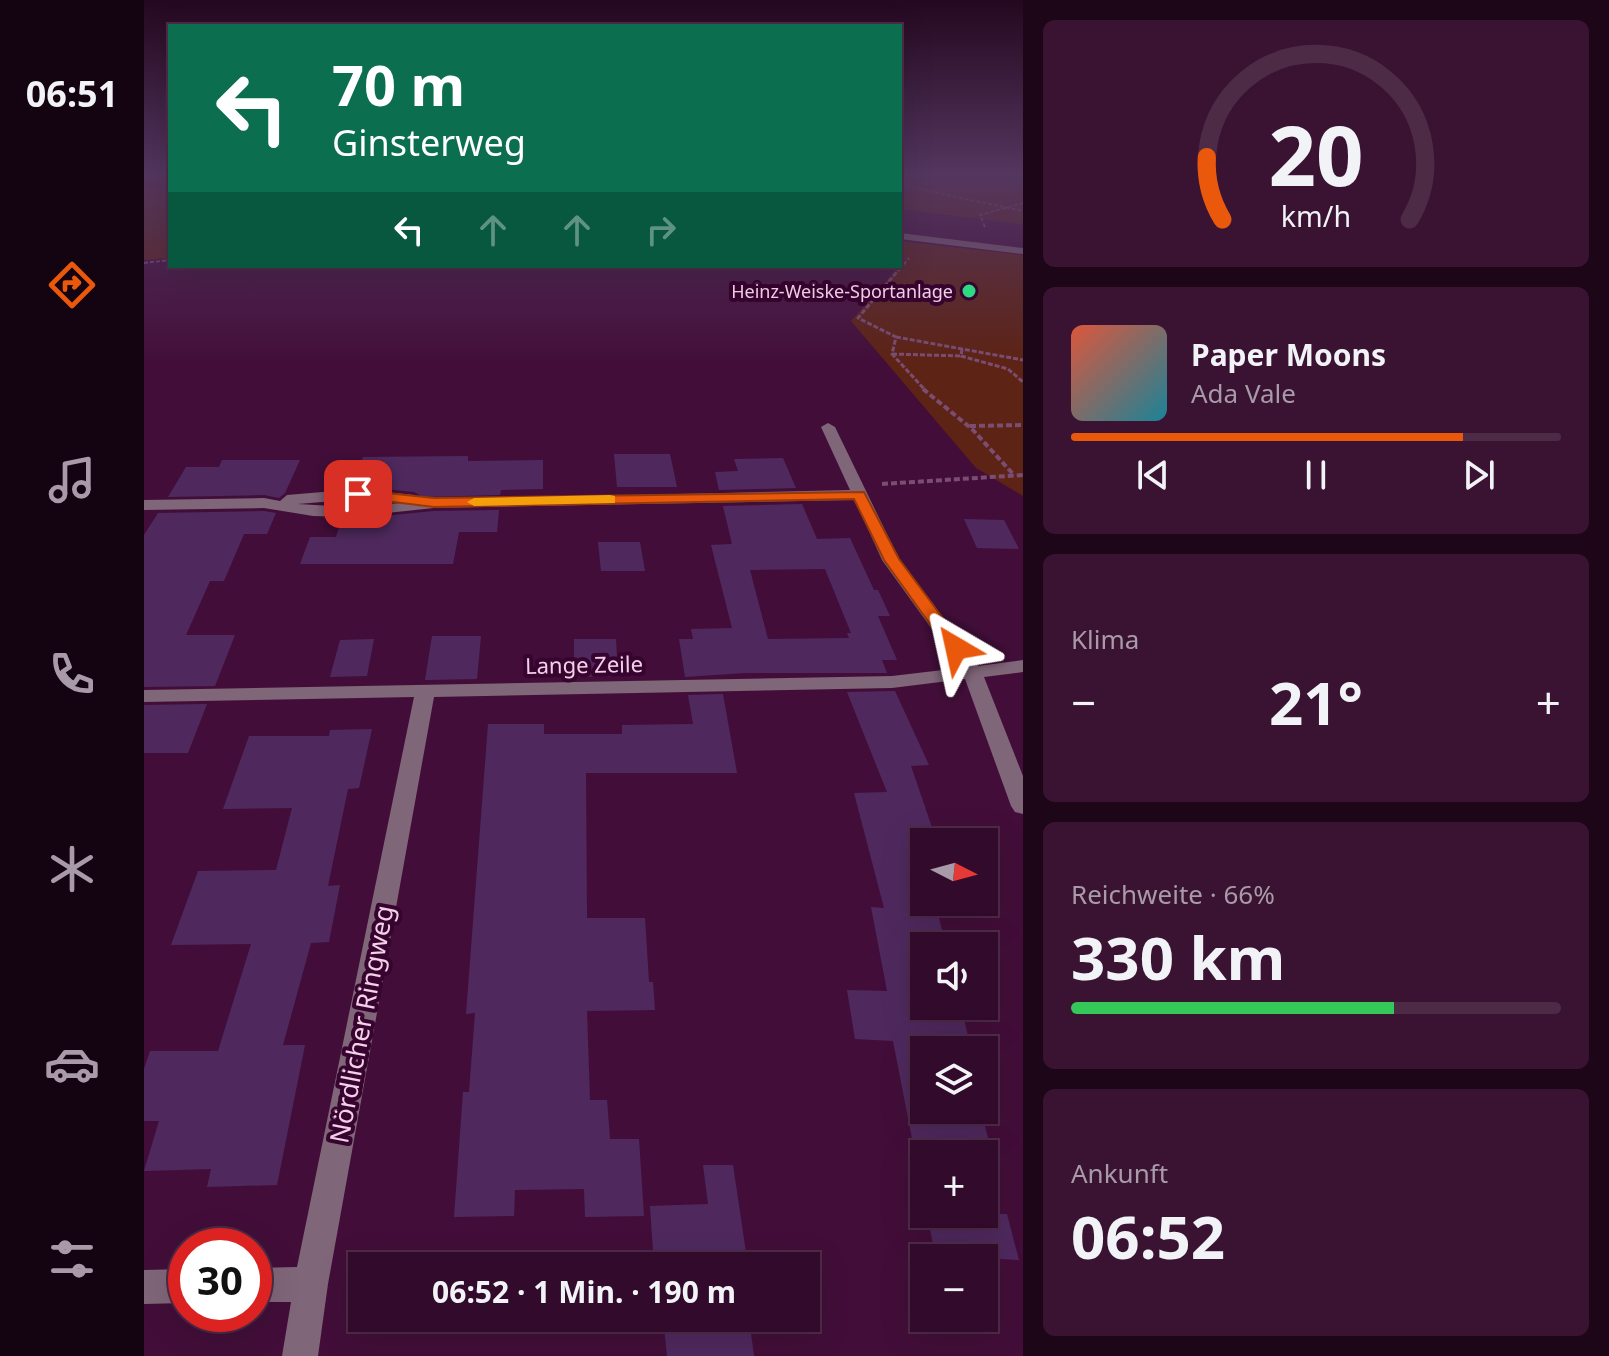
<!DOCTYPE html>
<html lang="de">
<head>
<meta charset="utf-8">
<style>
  :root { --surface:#320a2b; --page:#3a1333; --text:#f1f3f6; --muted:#a89aa9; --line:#4d2b47; --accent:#ea580c }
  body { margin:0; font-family:"Noto Sans",sans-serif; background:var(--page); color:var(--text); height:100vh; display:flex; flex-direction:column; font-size:30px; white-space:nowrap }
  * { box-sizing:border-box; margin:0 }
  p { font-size:26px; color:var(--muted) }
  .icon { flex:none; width:44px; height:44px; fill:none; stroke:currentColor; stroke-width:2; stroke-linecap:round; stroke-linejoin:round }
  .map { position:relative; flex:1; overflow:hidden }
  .side { display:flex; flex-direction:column; gap:20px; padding:20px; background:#1c0618; width:586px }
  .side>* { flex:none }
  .hud { position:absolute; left:24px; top:24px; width:734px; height:244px; border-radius:0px; box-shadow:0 8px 32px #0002,0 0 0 2px var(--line); background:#0b6e4f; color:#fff; overflow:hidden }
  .needle { width:52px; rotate:96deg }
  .buttons { position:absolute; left:766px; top:828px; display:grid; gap:16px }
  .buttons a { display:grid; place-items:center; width:88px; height:88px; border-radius:0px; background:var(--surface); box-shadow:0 8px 32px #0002,0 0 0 2px var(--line); font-size:40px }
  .speed { position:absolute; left:24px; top:1228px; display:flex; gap:16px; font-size:40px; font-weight:700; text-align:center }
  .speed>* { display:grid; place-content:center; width:104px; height:104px; border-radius:50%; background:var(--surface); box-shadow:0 8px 32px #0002,0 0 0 2px var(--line); line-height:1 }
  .speed .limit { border:12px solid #d22; background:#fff; color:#111 }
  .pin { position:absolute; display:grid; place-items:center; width:68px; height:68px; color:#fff; margin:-34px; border-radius:16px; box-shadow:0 4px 12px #0006 }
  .me { position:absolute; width:88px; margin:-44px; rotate:324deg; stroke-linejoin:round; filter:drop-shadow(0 0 6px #0008) }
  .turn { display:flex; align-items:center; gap:28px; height:168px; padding:0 32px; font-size:36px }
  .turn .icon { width:104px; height:104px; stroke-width:2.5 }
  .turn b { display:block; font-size:56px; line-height:68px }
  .lanes { display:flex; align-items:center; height:76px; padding:0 32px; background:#0003; justify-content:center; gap:40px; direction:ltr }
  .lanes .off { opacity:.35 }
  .big { font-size:60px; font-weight:700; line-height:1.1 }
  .side .tile { flex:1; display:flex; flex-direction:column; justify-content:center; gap:12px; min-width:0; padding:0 28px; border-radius:12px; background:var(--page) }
  .side .dial { align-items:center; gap:0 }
  .dial svg { height:208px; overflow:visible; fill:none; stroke:var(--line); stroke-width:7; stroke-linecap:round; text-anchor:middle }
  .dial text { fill:var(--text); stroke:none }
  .song { display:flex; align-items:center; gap:24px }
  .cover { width:96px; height:96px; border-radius:12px; background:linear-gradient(135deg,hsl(10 70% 55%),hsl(190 70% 35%)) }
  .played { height:8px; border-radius:4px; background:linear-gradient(90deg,var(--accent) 80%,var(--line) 80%) }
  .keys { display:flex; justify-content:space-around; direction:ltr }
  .heat { display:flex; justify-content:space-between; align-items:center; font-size:44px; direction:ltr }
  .charge { height:12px; border-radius:6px; background:linear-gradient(90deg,#34c759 66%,var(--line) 0) }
  .trip { position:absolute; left:204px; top:1252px; width:472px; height:80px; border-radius:0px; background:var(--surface); box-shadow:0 8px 32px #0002,0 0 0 2px var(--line); font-weight:700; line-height:80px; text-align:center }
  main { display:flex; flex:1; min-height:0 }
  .menu { display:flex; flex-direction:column; width:144px; justify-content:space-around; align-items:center; background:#140411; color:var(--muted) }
  .menu .icon { width:56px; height:56px }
  .menu .selected { color:var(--accent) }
  .menu b { font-size:36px; color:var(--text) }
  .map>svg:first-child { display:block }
  .green { fill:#5d2314 }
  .building { fill:#4f295e; fill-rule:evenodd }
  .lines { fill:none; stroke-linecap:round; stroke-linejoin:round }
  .path-far2 { stroke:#7b4d72; stroke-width:2; stroke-dasharray:4 2; stroke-linecap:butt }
  .path-far1 { stroke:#7b4d72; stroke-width:3; stroke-dasharray:5 2; stroke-linecap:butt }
  .path { stroke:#7b4d72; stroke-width:4; stroke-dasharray:6 3; stroke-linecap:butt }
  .minor { fill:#806679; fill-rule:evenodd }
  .route { fill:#ea580c; stroke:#983908; stroke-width:2 }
  .slow { fill:#f59e0b }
  .poi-dot { fill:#2fd883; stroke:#37032f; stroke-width:3 }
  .labels { text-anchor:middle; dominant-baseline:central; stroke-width:8; stroke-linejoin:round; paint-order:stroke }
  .far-poi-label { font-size:18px; fill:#f1d0e8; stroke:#37032f; text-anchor:end }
  .street-label { font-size:22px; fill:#f1d0e8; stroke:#37032f }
  .near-street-label { font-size:26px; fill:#f1d0e8; stroke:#37032f }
</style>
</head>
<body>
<main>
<nav class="menu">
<b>06:51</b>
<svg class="icon selected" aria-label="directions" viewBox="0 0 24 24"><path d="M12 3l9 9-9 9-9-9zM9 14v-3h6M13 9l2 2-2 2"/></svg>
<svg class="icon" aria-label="music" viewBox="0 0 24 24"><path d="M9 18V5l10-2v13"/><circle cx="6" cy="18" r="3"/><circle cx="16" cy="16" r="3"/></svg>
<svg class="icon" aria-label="phone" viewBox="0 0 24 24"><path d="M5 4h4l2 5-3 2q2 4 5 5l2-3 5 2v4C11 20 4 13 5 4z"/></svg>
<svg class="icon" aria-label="climate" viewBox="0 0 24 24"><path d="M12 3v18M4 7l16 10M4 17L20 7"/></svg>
<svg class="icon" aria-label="car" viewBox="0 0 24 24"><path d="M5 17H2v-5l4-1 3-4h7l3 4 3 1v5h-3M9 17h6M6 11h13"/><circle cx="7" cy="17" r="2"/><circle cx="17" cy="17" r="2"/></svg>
<svg class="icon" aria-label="filters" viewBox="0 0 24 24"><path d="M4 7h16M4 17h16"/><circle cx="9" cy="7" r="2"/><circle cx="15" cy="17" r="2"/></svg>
</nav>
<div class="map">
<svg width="879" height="1356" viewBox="0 0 879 1356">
  <rect width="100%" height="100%" fill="#420e39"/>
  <g class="green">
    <polygon points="0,174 26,174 26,258 0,260"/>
    <polygon points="756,174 879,174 879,224 756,209"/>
    <polygon points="756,241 879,255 879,496 832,468 707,321 756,266 758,260"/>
  </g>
  <g class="building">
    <polygon points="470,454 526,454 533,487 473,487"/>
    <polygon points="324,456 324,461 399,460 399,489 357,490 356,495 279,497 270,492 209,486 219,457"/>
    <polygon points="639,458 652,488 575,490 571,472 594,471 590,459"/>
    <polygon points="78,460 156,460 141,493 135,498 120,495 24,497 42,467 75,467"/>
    <path d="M658,504L673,539L706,538L730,590H734L746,616H734L753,660H738L743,673H600L541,677L535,639H549L547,629L588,628L567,545L588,544L579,506ZM681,569L707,633H703L705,638L624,639L606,570Z"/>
    <polygon points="355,510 353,532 315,532 309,564 156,564 166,537 192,537 197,520 290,511"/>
    <polygon points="120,511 132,513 123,534 100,534 80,581 66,581 42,635 91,635 71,686 0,687 0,535 14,513"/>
    <polygon points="820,519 860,520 875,549 833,548"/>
    <polygon points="454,542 496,542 501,571 457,571"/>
    <polygon points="288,636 337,636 333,679 281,680"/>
    <polygon points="230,639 223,676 186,677 196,640"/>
    <polygon points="430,639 472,639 474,676 430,677"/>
    <polygon points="751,691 785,765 767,766 793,842 780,842 780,910 793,910 802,946 780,946 780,1006 817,1006 826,1044 780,1042 780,1110 837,1110 848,1154 771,1154 749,1041 711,1039 703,990 743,991 727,907 740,908 710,793 743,792 703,692"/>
    <polygon points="579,694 593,773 442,773 443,918 501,918 505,982 509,982 511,1010 443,1011 446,1100 463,1100 466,1139 495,1139 500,1216 441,1217 440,1189 371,1190 370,1216 310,1217 319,1092 325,1092 331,1013 322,1014 344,724 400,724 400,734 478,734 478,725 549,724 544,695"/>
    <polygon points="63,704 44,753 0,753 0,705"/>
    <polygon points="228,729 215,788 204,789 184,886 196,885 185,942 167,943 139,1045 161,1045 133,1185 63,1187 67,1169 0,1171 15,1121 0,1121 0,1069 6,1051 74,1051 107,944 27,945 54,871 132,870 148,808 79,809 105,736 185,736 186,730"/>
    <polygon points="559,1165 589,1165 604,1266 510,1266 506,1206 564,1204"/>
    <polygon points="783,1214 863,1214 875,1260 791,1255"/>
    <polygon points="519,1318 605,1318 610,1356 523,1356"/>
  </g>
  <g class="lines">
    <g class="path-far2">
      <polyline points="756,185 879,211"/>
      <polyline points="841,227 836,215 879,203"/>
      <polyline points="0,263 26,260"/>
      <polyline points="756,269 765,258"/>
    </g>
    <g class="path-far1">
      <polyline points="757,267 714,318 752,337 748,354 782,391"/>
      <polyline points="752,337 879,360"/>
      <polyline points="818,349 817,356 864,369 879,382"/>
      <polyline points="748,354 817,356"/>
    </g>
    <g class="path">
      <polyline points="779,389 828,429 869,474"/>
      <polyline points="826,426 879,425"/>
      <polyline points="738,484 879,475"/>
    </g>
    <g class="minor">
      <polygon points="756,233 879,248 879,254 756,239"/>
      <path d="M684,423L691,427L755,559L834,666L879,660V672L840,677L879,776V814L871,812L867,806L821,679L748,688L290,697L184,1284L174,1356H138L147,1302H110V1268L153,1267L270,697L0,702V690L748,676L816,668L738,560L711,500L290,508L205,517L169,516L120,508L0,510V500L120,498L136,501L143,495L214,489L270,495L278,500L706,490L677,427ZM214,499L257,503L205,507L154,504Z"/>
      <polygon points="42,1269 42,1303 0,1304 0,1270"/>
    </g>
  </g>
  <linearGradient id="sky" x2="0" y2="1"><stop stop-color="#24081f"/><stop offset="0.48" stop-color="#54365f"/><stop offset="1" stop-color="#54365f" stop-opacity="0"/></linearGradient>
  <rect width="879" height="363" fill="url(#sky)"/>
  <polygon class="route" points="214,490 290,498 720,492 755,559 821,648 812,654 806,652 740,560 710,499 290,507 209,497 209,491"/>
  <polygon class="slow" points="466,495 471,496 471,503 330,506 323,502 330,498"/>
  <circle class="poi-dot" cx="825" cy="291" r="8"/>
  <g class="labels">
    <g class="far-poi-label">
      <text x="809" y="291">Heinz-Weiske-Sportanlage</text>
    </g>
    <g class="street-label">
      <text transform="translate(440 664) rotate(-1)">Lange Zeile</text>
    </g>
    <g class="near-street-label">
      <text transform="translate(217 1024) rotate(-79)">Nördlicher Ringweg</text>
    </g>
  </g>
</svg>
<div class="buttons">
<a><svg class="needle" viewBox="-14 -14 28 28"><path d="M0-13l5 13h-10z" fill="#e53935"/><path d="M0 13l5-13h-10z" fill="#a89aa9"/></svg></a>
<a><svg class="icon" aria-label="sound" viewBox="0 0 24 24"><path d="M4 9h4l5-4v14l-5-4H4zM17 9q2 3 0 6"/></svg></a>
<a><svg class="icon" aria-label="layers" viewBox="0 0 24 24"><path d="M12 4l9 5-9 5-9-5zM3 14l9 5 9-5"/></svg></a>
<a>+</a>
<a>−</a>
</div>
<div class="speed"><div class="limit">30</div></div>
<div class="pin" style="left:214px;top:494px;background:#d93025"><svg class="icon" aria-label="arrive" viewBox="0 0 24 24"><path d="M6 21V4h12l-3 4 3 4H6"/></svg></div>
<svg class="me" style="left:812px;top:648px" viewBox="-20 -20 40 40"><path d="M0-17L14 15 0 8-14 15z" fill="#ea580c" stroke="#fff" stroke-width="4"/></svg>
<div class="trip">06:52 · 1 Min. · 190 m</div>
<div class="hud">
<div class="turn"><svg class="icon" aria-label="left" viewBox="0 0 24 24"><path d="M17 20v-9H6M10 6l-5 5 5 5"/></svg><div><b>70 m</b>Ginsterweg</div></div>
<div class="lanes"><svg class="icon" aria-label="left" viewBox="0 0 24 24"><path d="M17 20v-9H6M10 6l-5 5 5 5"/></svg><svg class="icon off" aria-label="ahead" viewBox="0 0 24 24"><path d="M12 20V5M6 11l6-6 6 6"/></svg><svg class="icon off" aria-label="ahead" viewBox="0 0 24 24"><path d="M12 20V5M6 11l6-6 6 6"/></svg><svg class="icon off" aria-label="right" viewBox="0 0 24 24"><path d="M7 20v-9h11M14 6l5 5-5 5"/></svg></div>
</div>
</div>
<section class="side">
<div class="tile dial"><svg viewBox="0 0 100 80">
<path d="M14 69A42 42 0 1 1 86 69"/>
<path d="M14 69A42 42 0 0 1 8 45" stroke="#ea580c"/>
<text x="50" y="56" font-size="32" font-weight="700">20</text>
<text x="50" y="72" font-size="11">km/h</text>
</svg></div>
<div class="tile">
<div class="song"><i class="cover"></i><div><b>Paper Moons</b><p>Ada Vale</p></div></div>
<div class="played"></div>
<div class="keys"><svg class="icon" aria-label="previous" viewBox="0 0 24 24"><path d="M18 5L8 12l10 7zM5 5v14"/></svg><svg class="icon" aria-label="pause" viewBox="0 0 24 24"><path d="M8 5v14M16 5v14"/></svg><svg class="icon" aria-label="next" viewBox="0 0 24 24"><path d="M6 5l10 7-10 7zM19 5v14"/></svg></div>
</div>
<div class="tile"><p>Klima</p>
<div class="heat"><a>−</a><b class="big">21°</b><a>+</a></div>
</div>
<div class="tile"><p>Reichweite · 66%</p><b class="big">330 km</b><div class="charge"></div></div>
<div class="tile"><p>Ankunft</p><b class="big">06:52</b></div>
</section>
</main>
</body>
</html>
